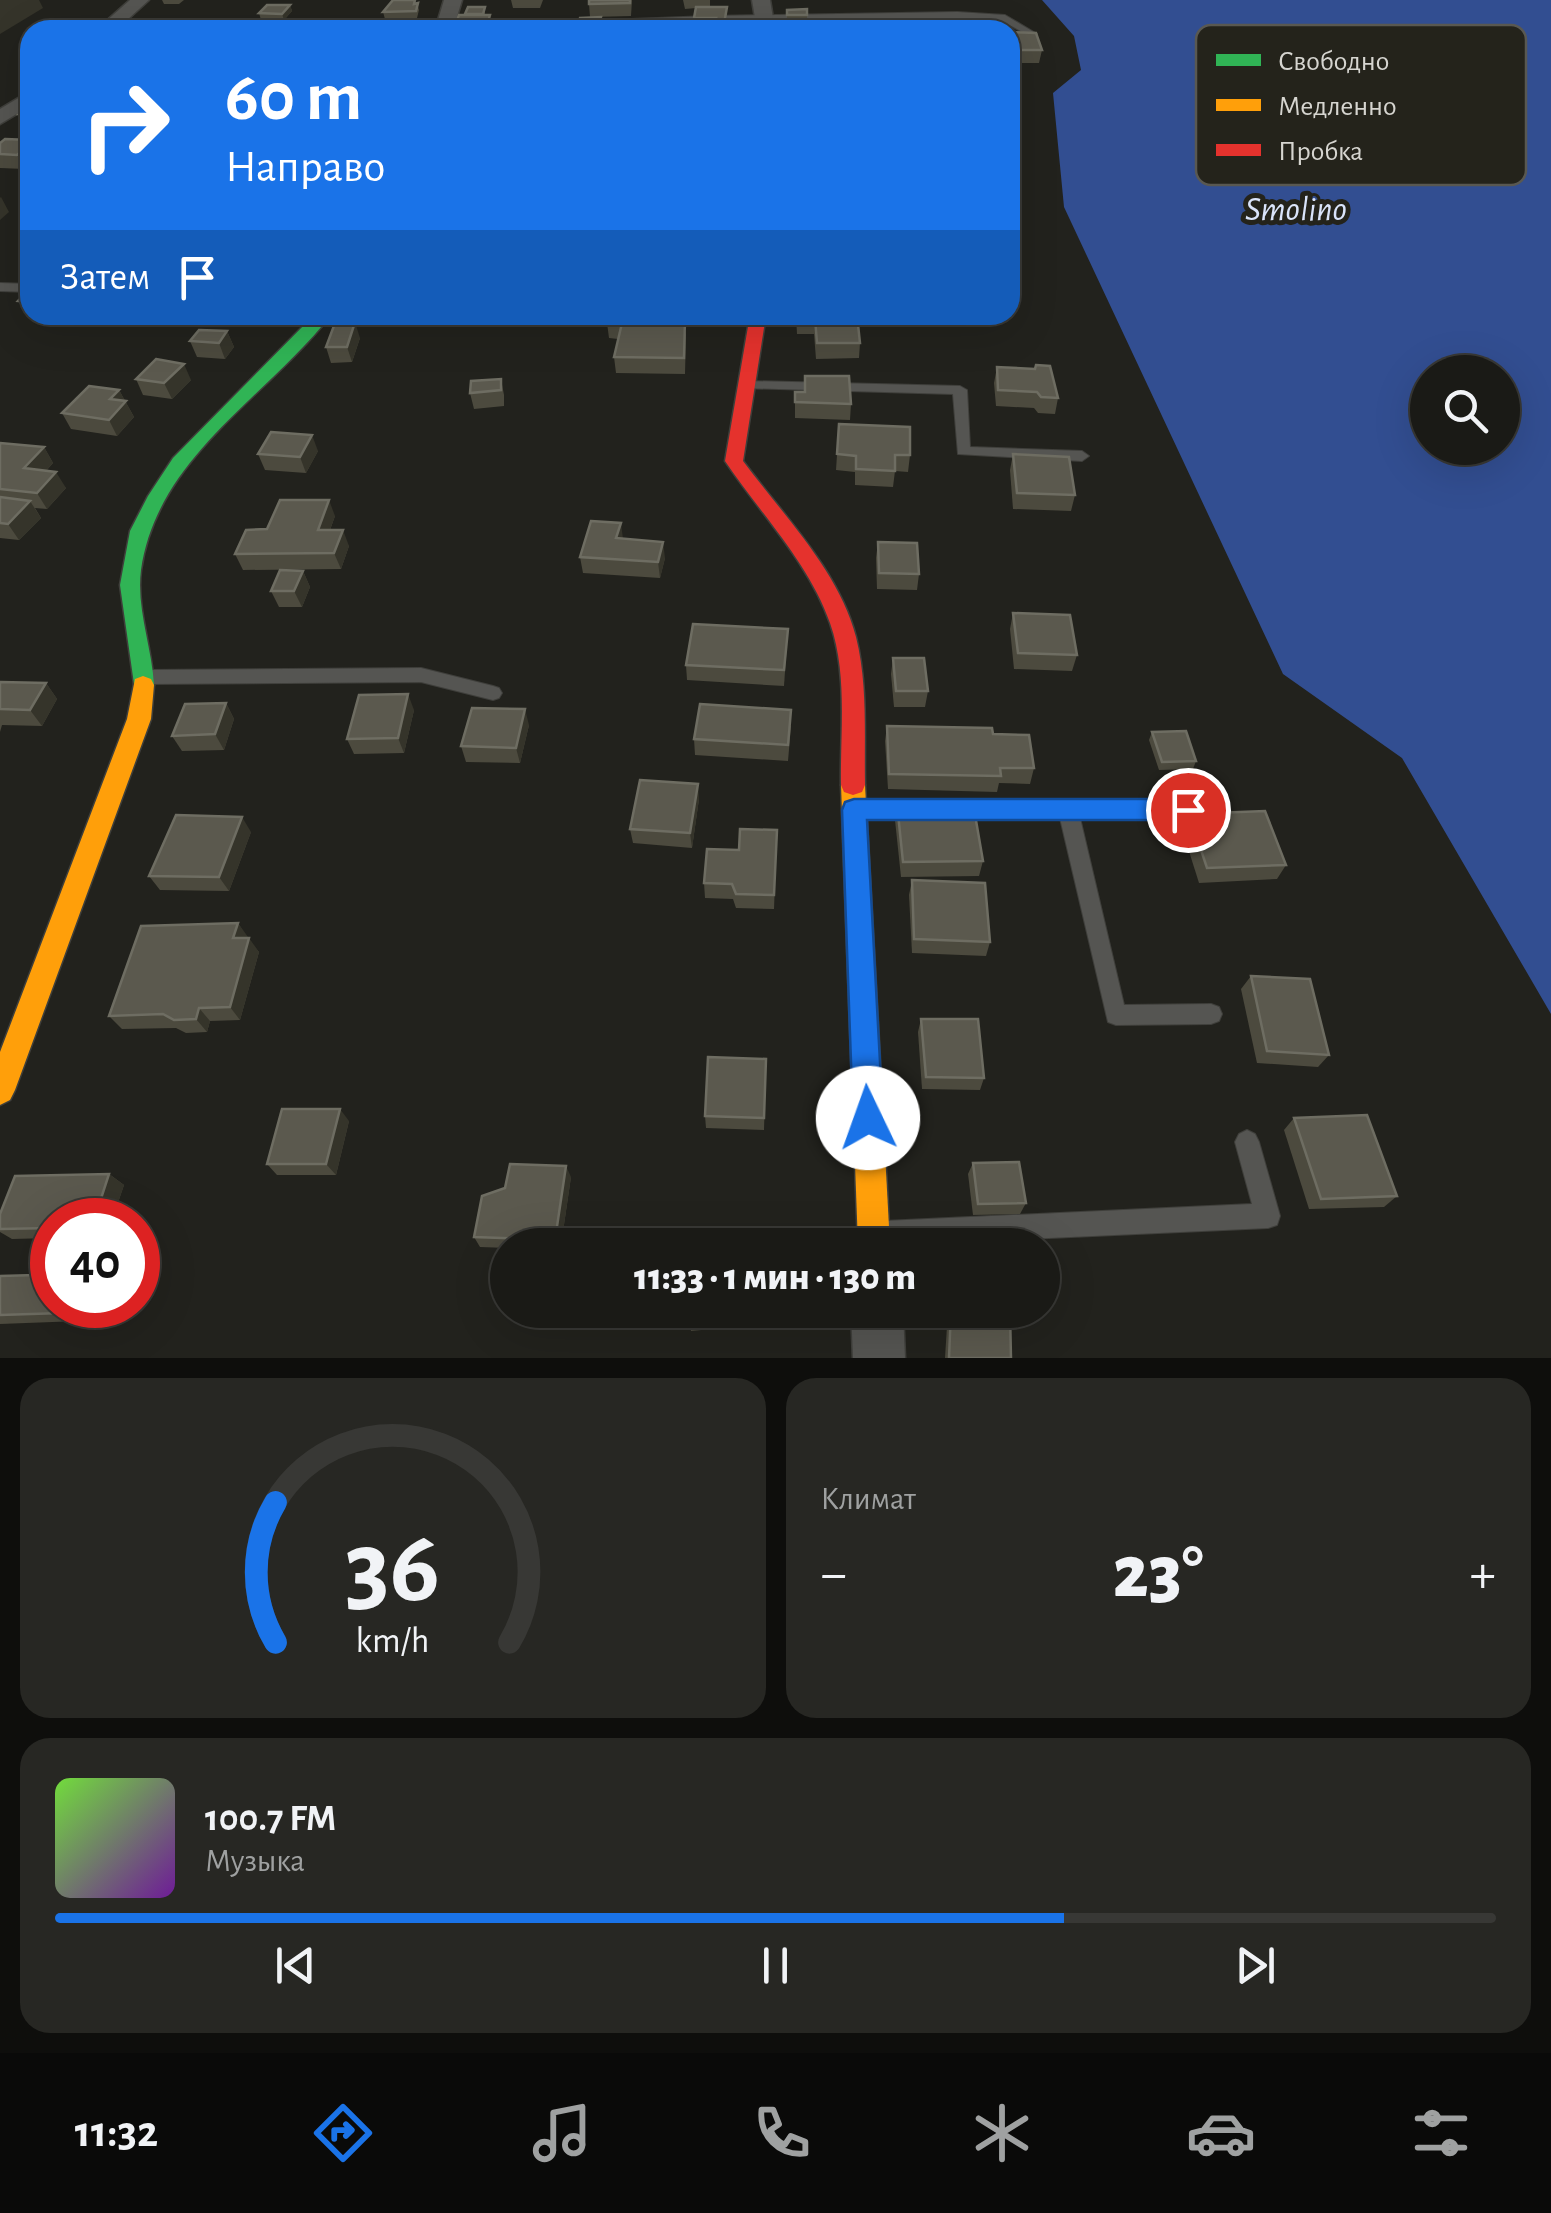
<!DOCTYPE html>
<html lang="ru">
<head>
<meta charset="utf-8">
<style>
  :root { --surface:#1a1a16; --page:#272723; --text:#f1f3f6; --muted:#9fa1a1; --line:#383835; --accent:#1a73e8 }
  body { margin:0; font-family:"Alegreya Sans",sans-serif; background:var(--page); color:var(--text); height:100vh; display:flex; flex-direction:column; font-size:38px; white-space:nowrap }
  * { box-sizing:border-box; margin:0 }
  p { font-size:32px; color:var(--muted) }
  .icon { flex:none; width:55px; height:55px; fill:none; stroke:currentColor; stroke-width:2; stroke-linecap:round; stroke-linejoin:round }
  .map { position:relative; height:1358px; overflow:hidden }
  .panel { display:flex; flex-direction:column; gap:20px; padding:20px; background:#0e0e0c; flex:1 }
  .panel>* { flex:none }
  .guide { position:absolute; left:20px; top:20px; width:1000px; height:305px; border-radius:30px; box-shadow:0 10px 40px #0002,0 0 0 2px var(--line); background:#1a73e8; color:#fff; overflow:hidden }
  .controls { position:absolute; left:1410px; top:355px; display:grid; gap:20px }
  .controls a { display:grid; place-items:center; width:110px; height:110px; border-radius:50%; background:var(--surface); box-shadow:0 10px 40px #0002,0 0 0 2px var(--line); font-size:50px }
  .speed { position:absolute; left:30px; top:1198px; display:flex; gap:20px; font-size:50px; font-weight:700; text-align:center }
  .speed>* { display:grid; place-content:center; width:130px; height:130px; border-radius:50%; background:var(--surface); box-shadow:0 10px 40px #0002,0 0 0 2px var(--line); line-height:1 }
  .speed .limit { border:15px solid #d22; background:#fff; color:#111 }
  .pin { position:absolute; display:grid; place-items:center; width:85px; height:85px; color:#fff; margin:-42px; border:5px solid #fff; border-radius:50%; box-shadow:0 2px 10px #0007 }
  .me { position:absolute; width:110px; margin:-55px; rotate:357deg; stroke-linejoin:round; filter:drop-shadow(0 0 8px #0008) }
  .turn { display:flex; align-items:center; gap:35px; height:210px; padding:0 40px; font-size:45px }
  .turn .icon { width:130px; height:130px; stroke-width:2.5 }
  .turn b { display:block; font-size:70px; line-height:85px }
  .then { display:flex; align-items:center; height:95px; padding:0 40px; background:#0003; gap:20px; font-size:38px }
  .big { font-size:75px; font-weight:800; line-height:1.1 }
  .panel .widget { flex:1; display:flex; flex-direction:column; justify-content:center; gap:15px; min-width:0; padding:0 35px; border-radius:30px; background:var(--page) }
  .panel .dial { align-items:center; gap:0 }
  .dial svg { height:260px; overflow:visible; fill:none; stroke:var(--line); stroke-width:7; stroke-linecap:round; text-anchor:middle }
  .dial text { fill:var(--text); stroke:none }
  .song { display:flex; align-items:center; gap:30px }
  .cover { width:120px; height:120px; border-radius:15px; background:linear-gradient(135deg,hsl(100 70% 55%),hsl(280 70% 35%)) }
  .played { height:10px; border-radius:5px; background:linear-gradient(90deg,var(--accent) 70%,var(--line) 70%) }
  .keys { display:flex; justify-content:space-around; direction:ltr }
  .heat { display:flex; justify-content:space-between; align-items:center; font-size:55px; direction:ltr }
  .panel .tiles { flex:1; display:grid; gap:20px; grid-template-columns:1fr 1fr }
  .widget:last-child { grid-column:span 2 }
  .trip { position:absolute; left:490px; top:1228px; width:570px; height:100px; border-radius:50px; background:var(--surface); box-shadow:0 10px 40px #0002,0 0 0 2px var(--line); font-weight:800; line-height:100px; text-align:center }
  .tab-bar { display:flex; height:160px; justify-content:space-around; align-items:center; background:#0a0a09; color:var(--muted) }
  .tab-bar .icon { width:70px; height:70px }
  .tab-bar .active { color:var(--accent) }
  .tab-bar b { font-size:45px; color:var(--text) }
  .map>svg:first-child { display:block }
  .water { fill:#324e91; fill-rule:evenodd }
  .lines { fill:none; stroke-linecap:round; stroke-linejoin:round }
  .lane-casing { stroke:#3f3f3b; stroke-width:2 }
  .street-casing { stroke:#3f3f3b; stroke-width:3 }
  .fast-casing { stroke:#3f3f3b; stroke-width:3 }
  .slow-casing { stroke:#3f3f3b; stroke-width:3 }
  .jam-casing { stroke:#3f3f3b; stroke-width:3 }
  .lane { fill:#555552; fill-rule:evenodd }
  .street { fill:#555552; fill-rule:evenodd }
  .fast { fill:#30b455; fill-rule:evenodd }
  .slow { fill:#ff9f0a; fill-rule:evenodd }
  .jam { fill:#e5322d; fill-rule:evenodd }
  .wall { fill:#4c4a3e }
  .shaded-wall { fill:#35342a }
  .building { fill:#5b594e; stroke:#6e6d62; stroke-width:2.5 }
  .route { fill:#1a73e8; stroke:#114b97; stroke-width:2.5 }
  .labels { text-anchor:middle; dominant-baseline:central; stroke-width:10; stroke-linejoin:round; paint-order:stroke }
  .far-water-label { font-size:35px; font-style:italic; fill:#dae4fa; stroke:#24231b }
  .key { fill:#24231b; stroke:#595851; stroke-width:2.5 }
  .key-label { font-size:28px; fill:#d6d5d0 }
</style>
</head>
<body>
<div class="map">
<svg width="1551" height="1358" viewBox="0 0 1551 1358">
  <rect width="100%" height="100%" fill="#22221d"/>
  <path class="water" d="M1042,0H1551V1014L1402,758L1283,674L1064,207L1053,93L1081,70L1074,36ZM1428,372H1502V448H1428Z"/>
  <g class="lines">
    <defs>
      <g id="lane">
        <polygon points="957,12 1005,15 1037,34 1030,36 1000,20 957,18 420,30 424,27 709,16"/>
        <polygon points="105,25 238,27 242,30 108,30"/>
        <polygon points="0,283 30,284 30,292 0,291"/>
        <polygon points="746,381 960,386 967,390 970,447 1082,451 1089,456 1082,461 958,454 953,394 741,388 739,385"/>
        <polygon points="421,668 493,686 499,688 502,693 499,698 493,700 421,682 144,684 135,677 144,670"/>
        <polygon points="860,802 919,802 926,804 929,810 926,816 919,818 860,818 853,816 850,810 853,804"/>
        <polygon points="955,802 1189,802 1196,804 1199,810 1196,816 1189,818 1080,818 1124,1005 1211,1004 1219,1007 1222,1014 1219,1021 1211,1024 1116,1025 1108,1022 1060,818 955,818 948,816 945,810 948,804"/>
        <polygon points="1247,1130 1255,1134 1259,1142 1280,1216 1277,1225 1268,1228 893,1245 875,1242 872,1233 875,1224 884,1221 1252,1204 1235,1142 1239,1134"/>
      </g>
      <g id="street">
        <polygon points="130,0 149,0 116,30 96,30"/>
        <polygon points="444,0 462,0 453,30 435,30"/>
        <polygon points="752,0 770,0 775,30 757,30"/>
        <polygon points="30,91 30,106 0,124 0,109"/>
        <polygon points="851,1310 903,1310 905,1358 853,1358"/>
      </g>
      <path id="fast" d="M314,315H331C266,398 157,457 141,570C136,608 152,647 154,685L151,691H135L120,585L130,531L148,496L173,458Z"/>
      <g id="slow">
        <polygon points="143,676 151,679 154,685 151,719 15,1090 10,1100 0,1105 0,1052 127,719 135,679"/>
        <polygon points="853,775 862,778 865,785 890,1245 858,1245 841,785 844,778"/>
      </g>
      <path id="jam" d="M750,315H766L743,461C783,515 839,571 856,637C868,685 864,736 865,785L862,792L853,795L844,792L841,785C840,733 848,674 830,623C809,563 760,513 725,461Z"/>
    </defs>
    <use href="#lane" class="lane-casing"/>
    <use href="#street" class="street-casing"/>
    <use href="#fast" class="fast-casing"/>
    <use href="#slow" class="slow-casing"/>
    <use href="#jam" class="jam-casing"/>
    <use href="#lane" class="lane"/>
    <use href="#street" class="street"/>
    <use href="#fast" class="fast"/>
    <use href="#slow" class="slow"/>
    <use href="#jam" class="jam"/>
  </g>
  <g class="wall">
    <polygon points="162,0 184,0 179,4 164,4"/>
    <polygon points="511,0 543,0 540,8 513,8"/>
    <polygon points="632,0 631,16 590,17 589,4"/>
    <polygon points="683,0 710,0 710,7 727,7 725,30 695,30 694,18 696,8 685,9"/>
    <polygon points="417,3 419,10 417,18 385,19 383,12"/>
    <polygon points="290,5 292,11 284,20 261,20 259,13"/>
    <polygon points="485,7 485,15 490,15 491,30 455,30 454,28 466,15"/>
    <polygon points="787,10 807,15 807,28 787,28"/>
    <polygon points="1010,32 1042,50 1039,63 1013,63 1010,54"/>
    <polygon points="30,105 30,128 26,128 19,114"/>
    <polygon points="30,140 25,169 0,168 0,143"/>
    <polygon points="30,288 30,315 64,315 61,318 27,317 18,301"/>
    <polygon points="609,315 682,315 686,335 685,374 616,373 614,357 618,339 609,338 607,323"/>
    <polygon points="796,315 857,315 860,343 859,358 816,359 814,334 797,334"/>
    <polygon points="227,331 234,347 225,359 197,357 190,341"/>
    <polygon points="360,338 352,362 331,363 326,347"/>
    <polygon points="997,367 1058,398 1055,414 1038,413 1034,408 996,406 994,383"/>
    <polygon points="136,379 191,380 172,399 143,395"/>
    <polygon points="501,379 504,395 504,406 474,409 470,393"/>
    <polygon points="119,390 134,417 117,436 71,429 62,413"/>
    <polygon points="795,392 804,392 851,404 850,420 795,418"/>
    <polygon points="839,424 910,455 908,472 895,471 893,487 855,485 855,472 836,470"/>
    <polygon points="0,443 44,447 53,463 46,471 66,488 47,509 35,508 41,518 19,540 0,538"/>
    <polygon points="318,451 306,473 265,470 258,454"/>
    <polygon points="1013,454 1075,495 1071,511 1013,509 1010,470"/>
    <polygon points="335,516 330,530 349,546 341,569 243,570 235,554 267,529"/>
    <polygon points="623,539 665,558 660,578 583,573 580,557"/>
    <polygon points="878,542 919,574 917,590 877,589 876,558"/>
    <polygon points="303,571 310,587 302,607 279,607 271,591"/>
    <polygon points="1013,613 1077,655 1072,671 1014,669 1010,629"/>
    <polygon points="788,629 784,686 687,680 686,665"/>
    <polygon points="893,658 928,691 925,707 894,707 891,674"/>
    <polygon points="0,682 46,683 57,699 42,726 2,725 0,732"/>
    <polygon points="226,703 234,719 224,750 182,751 172,736"/>
    <polygon points="414,710 404,753 354,754 347,739"/>
    <polygon points="529,725 520,763 466,762 461,746"/>
    <polygon points="791,726 788,761 695,755 694,739"/>
    <polygon points="887,726 993,734 1034,768 1030,784 999,783 997,792 888,789 885,741"/>
    <polygon points="1152,732 1196,761 1193,769 1159,770 1149,740"/>
    <polygon points="699,799 692,848 633,843 630,829"/>
    <polygon points="897,804 983,861 979,876 901,877 895,820"/>
    <polygon points="1189,814 1286,865 1277,879 1199,883 1182,829"/>
    <polygon points="777,830 774,909 736,908 733,899 705,898 704,883 739,850"/>
    <polygon points="251,832 229,891 160,890 149,876"/>
    <polygon points="912,880 990,942 986,956 912,953 909,895"/>
    <polygon points="238,923 247,938 259,952 240,1020 210,1021 207,1032 186,1033 176,1028 122,1029 109,1016"/>
    <polygon points="1251,976 1329,1055 1318,1067 1257,1063 1241,989"/>
    <polygon points="921,1019 984,1078 980,1090 922,1089 918,1032"/>
    <polygon points="766,1059 764,1130 706,1128 705,1116"/>
    <polygon points="1294,1118 1397,1196 1384,1207 1309,1209 1284,1130"/>
    <polygon points="349,1121 336,1175 277,1175 267,1164"/>
    <polygon points="973,1163 1026,1203 1020,1214 973,1215 968,1174"/>
    <polygon points="109,1174 124,1185 112,1220 52,1220 79,1321 0,1324 0,1276 36,1275 50,1238 12,1239 0,1232 0,1214"/>
    <polygon points="571,1177 561,1245 508,1245 508,1248 480,1247 474,1237"/>
    <polygon points="753,1310 754,1325 691,1331 689,1323"/>
    <polygon points="948,1310 1001,1310 1011,1358 945,1358"/>
  </g>
  <g class="shaded-wall">
    <polygon points="0,0 39,0 43,8 0,34"/>
    <polygon points="290,5 292,11 284,20 282,14"/>
    <polygon points="490,15 492,28 491,30 486,30"/>
    <polygon points="254,22 257,30 247,30"/>
    <polygon points="30,144 30,165 25,169 17,155"/>
    <polygon points="1,197 9,212 0,220 0,198"/>
    <polygon points="355,322 360,338 352,362 347,347"/>
    <polygon points="227,331 234,347 225,359 219,343"/>
    <polygon points="184,364 191,380 172,399 164,383"/>
    <polygon points="119,390 134,417 117,436 109,420 110,399"/>
    <polygon points="312,435 318,451 306,473 300,457"/>
    <polygon points="44,447 53,463 34,484 24,468"/>
    <polygon points="56,472 66,488 47,509 37,493"/>
    <polygon points="329,500 335,516 324,546 318,530"/>
    <polygon points="30,501 41,518 19,540 8,524"/>
    <polygon points="621,523 623,539 616,538"/>
    <polygon points="343,530 349,546 341,569 334,553"/>
    <polygon points="663,542 665,558 660,578 658,562"/>
    <polygon points="303,571 310,587 302,607 294,591"/>
    <polygon points="46,683 57,699 42,726 30,710"/>
    <polygon points="408,694 414,710 404,753 398,738"/>
    <polygon points="226,703 234,719 224,750 215,734"/>
    <polygon points="525,709 529,725 520,763 516,748"/>
    <polygon points="698,784 699,799 692,848 690,833"/>
    <polygon points="242,817 251,832 229,891 219,877"/>
    <polygon points="238,923 248,937 243,952 233,938"/>
    <polygon points="249,938 259,952 240,1020 230,1007"/>
    <polygon points="199,1008 210,1021 207,1032 196,1019"/>
    <polygon points="340,1109 349,1121 336,1175 326,1164"/>
    <polygon points="566,1166 571,1177 561,1245 557,1245 555,1240"/>
    <polygon points="109,1174 124,1185 112,1220 94,1220"/>
    <polygon points="65,1305 84,1305 79,1321 62,1313"/>
  </g>
  <g class="building">
    <polygon points="393,0 415,0 414,4 418,3 416,11 383,12"/>
    <polygon points="589,0 630,0 630,3 589,4"/>
    <polygon points="267,5 290,5 282,14 259,13"/>
    <polygon points="468,7 485,7 483,14 465,14"/>
    <polygon points="696,7 727,7 724,24 714,24 716,18 694,18"/>
    <polygon points="807,9 807,15 787,15 787,10"/>
    <polygon points="459,15 490,15 486,28 454,28"/>
    <polygon points="601,17 598,28 577,28 580,18"/>
    <polygon points="388,20 407,20 404,29 385,30"/>
    <polygon points="236,22 254,22 247,30 228,30"/>
    <polygon points="328,27 326,30 305,30 306,28"/>
    <polygon points="113,28 135,28 133,30 111,30"/>
    <polygon points="271,28 290,28 289,30 271,30"/>
    <polygon points="1010,32 1036,33 1042,50 1015,50"/>
    <polygon points="30,105 30,114 19,114"/>
    <polygon points="5,139 30,140 30,144 17,155 0,154 0,143"/>
    <polygon points="30,288 30,302 18,301"/>
    <polygon points="609,315 679,315 678,319 685,319 684,358 614,357 622,323 607,323"/>
    <polygon points="797,315 857,315 860,343 817,343 815,318 797,319"/>
    <polygon points="355,322 347,347 326,347 335,323"/>
    <polygon points="199,330 227,331 219,343 190,341"/>
    <polygon points="156,359 184,364 164,383 136,379"/>
    <polygon points="1036,365 1050,366 1058,398 1041,397 1037,392 998,390 997,367 1035,369"/>
    <polygon points="805,376 849,376 851,404 795,402 795,392 805,392"/>
    <polygon points="501,379 501,390 470,393 471,381"/>
    <polygon points="89,386 119,390 110,399 126,401 109,420 62,413"/>
    <polygon points="839,424 910,427 910,455 895,455 895,471 856,469 856,456 837,454"/>
    <polygon points="271,432 312,435 300,457 258,454"/>
    <polygon points="0,443 44,447 24,468 56,472 37,493 0,489"/>
    <polygon points="1013,454 1069,457 1075,495 1017,493"/>
    <polygon points="0,497 30,501 8,524 0,523"/>
    <polygon points="280,500 329,500 318,530 343,530 334,553 235,554 246,530 267,529"/>
    <polygon points="591,521 621,523 616,538 663,542 658,562 580,557"/>
    <polygon points="878,542 917,543 919,574 879,573"/>
    <polygon points="280,570 303,571 294,591 271,591"/>
    <polygon points="1013,613 1070,615 1077,655 1018,653"/>
    <polygon points="693,624 788,629 784,670 686,665"/>
    <polygon points="893,658 924,658 928,691 896,691"/>
    <polygon points="0,682 46,683 30,710 0,709"/>
    <polygon points="408,694 398,738 347,739 359,695"/>
    <polygon points="226,703 215,734 172,736 185,704"/>
    <polygon points="700,704 791,710 788,745 694,739"/>
    <polygon points="472,708 525,709 516,748 461,746"/>
    <polygon points="887,726 992,728 993,734 1029,735 1034,768 1000,768 1001,776 889,774"/>
    <polygon points="1186,731 1196,761 1162,762 1152,732"/>
    <polygon points="640,780 698,784 690,833 630,829"/>
    <polygon points="973,803 983,861 903,862 897,804"/>
    <polygon points="1265,811 1286,865 1207,868 1189,814"/>
    <polygon points="176,815 242,817 219,877 149,876"/>
    <polygon points="740,829 777,830 774,895 736,894 732,884 704,883 707,849 739,850"/>
    <polygon points="912,880 985,883 990,942 914,939"/>
    <polygon points="238,923 233,938 249,938 230,1007 199,1008 196,1019 174,1020 163,1014 109,1016 141,926"/>
    <polygon points="1251,976 1310,979 1329,1055 1267,1051"/>
    <polygon points="921,1019 978,1019 984,1078 926,1077"/>
    <polygon points="708,1057 766,1059 764,1118 705,1116"/>
    <polygon points="282,1109 340,1109 326,1164 267,1164"/>
    <polygon points="1367,1115 1397,1196 1321,1199 1294,1118"/>
    <polygon points="1019,1162 1026,1203 978,1204 973,1163"/>
    <polygon points="510,1164 566,1166 555,1240 474,1237 482,1196 505,1188"/>
    <polygon points="109,1174 94,1220 52,1220 52,1228 0,1229 0,1214 15,1176"/>
    <polygon points="52,1230 52,1305 65,1305 62,1313 0,1315 0,1276 36,1275"/>
    <polygon points="689,1310 753,1310 753,1317 689,1323"/>
    <polygon points="951,1310 1010,1311 1011,1358 949,1358"/>
  </g>
  <polygon class="route" points="854,799 1188,799 1197,802 1201,810 1197,817 1188,820 867,820 883,1118 879,1129 868,1133 858,1129 853,1118 842,810 845,802"/>
  <g class="labels">
    <g class="far-water-label">
      <text x="1296" y="209">Smolino</text>
    </g>
  </g>
  <rect x="1196" y="25" width="330" height="160" rx="15" class="key"/>
  <rect x="1216" y="54" width="45" height="12" fill="#30b455"/>
  <rect x="1216" y="99" width="45" height="12" fill="#ff9f0a"/>
  <rect x="1216" y="144" width="45" height="12" fill="#e5322d"/>
  <g class="key-label">
    <text x="1278" y="70">Свободно</text>
    <text x="1278" y="115">Медленно</text>
    <text x="1278" y="160">Пробка</text>
  </g>
</svg>
<div class="controls">
<a><svg class="icon" aria-label="search" viewBox="0 0 24 24"><circle cx="10" cy="10" r="6"/><path d="M15 15l6 6"/></svg></a>
</div>
<div class="speed"><div class="limit">40</div></div>
<div class="pin" style="left:1188px;top:810px;background:#d93025"><svg class="icon" aria-label="arrive" viewBox="0 0 24 24"><path d="M6 21V4h12l-3 4 3 4H6"/></svg></div>
<svg class="me" style="left:868px;top:1118px" viewBox="-20 -20 40 40"><circle r="19" fill="#fff"/><path d="M0-13L10 11 0 6-10 11z" fill="#1a73e8"/></svg>
<div class="trip">11:33 · 1 мин · 130 m</div>
<div class="guide">
<div class="turn"><svg class="icon" aria-label="right" viewBox="0 0 24 24"><path d="M7 20v-9h11M14 6l5 5-5 5"/></svg><div><b>60 m</b>Направо</div></div>
<div class="then">Затем<svg class="icon" aria-label="arrive" viewBox="0 0 24 24"><path d="M6 21V4h12l-3 4 3 4H6"/></svg></div>
</div>
</div>
<section class="panel">
<div class="tiles">
<div class="widget dial"><svg viewBox="0 0 100 80">
<path d="M14 69A42 42 0 1 1 86 69"/>
<path d="M14 69A42 42 0 0 1 14 26" stroke="#1a73e8"/>
<text x="50" y="56" font-size="32" font-weight="700">36</text>
<text x="50" y="72" font-size="11">km/h</text>
</svg></div>
<div class="widget"><p>Климат</p>
<div class="heat"><a>−</a><b class="big">23°</b><a>+</a></div>
</div>
<div class="widget">
<div class="song"><i class="cover"></i><div><b>100.7 FM</b><p>Музыка</p></div></div>
<div class="played"></div>
<div class="keys"><svg class="icon" aria-label="previous" viewBox="0 0 24 24"><path d="M18 5L8 12l10 7zM5 5v14"/></svg><svg class="icon" aria-label="pause" viewBox="0 0 24 24"><path d="M8 5v14M16 5v14"/></svg><svg class="icon" aria-label="next" viewBox="0 0 24 24"><path d="M6 5l10 7-10 7zM19 5v14"/></svg></div>
</div>
</div>
</section>
<nav class="tab-bar">
<b>11:32</b>
<svg class="icon active" aria-label="directions" viewBox="0 0 24 24"><path d="M12 3l9 9-9 9-9-9zM9 14v-3h6M13 9l2 2-2 2"/></svg>
<svg class="icon" aria-label="music" viewBox="0 0 24 24"><path d="M9 18V5l10-2v13"/><circle cx="6" cy="18" r="3"/><circle cx="16" cy="16" r="3"/></svg>
<svg class="icon" aria-label="phone" viewBox="0 0 24 24"><path d="M5 4h4l2 5-3 2q2 4 5 5l2-3 5 2v4C11 20 4 13 5 4z"/></svg>
<svg class="icon" aria-label="climate" viewBox="0 0 24 24"><path d="M12 3v18M4 7l16 10M4 17L20 7"/></svg>
<svg class="icon" aria-label="car" viewBox="0 0 24 24"><path d="M5 17H2v-5l4-1 3-4h7l3 4 3 1v5h-3M9 17h6M6 11h13"/><circle cx="7" cy="17" r="2"/><circle cx="17" cy="17" r="2"/></svg>
<svg class="icon" aria-label="filters" viewBox="0 0 24 24"><path d="M4 7h16M4 17h16"/><circle cx="9" cy="7" r="2"/><circle cx="15" cy="17" r="2"/></svg>
</nav>
</body>
</html>
